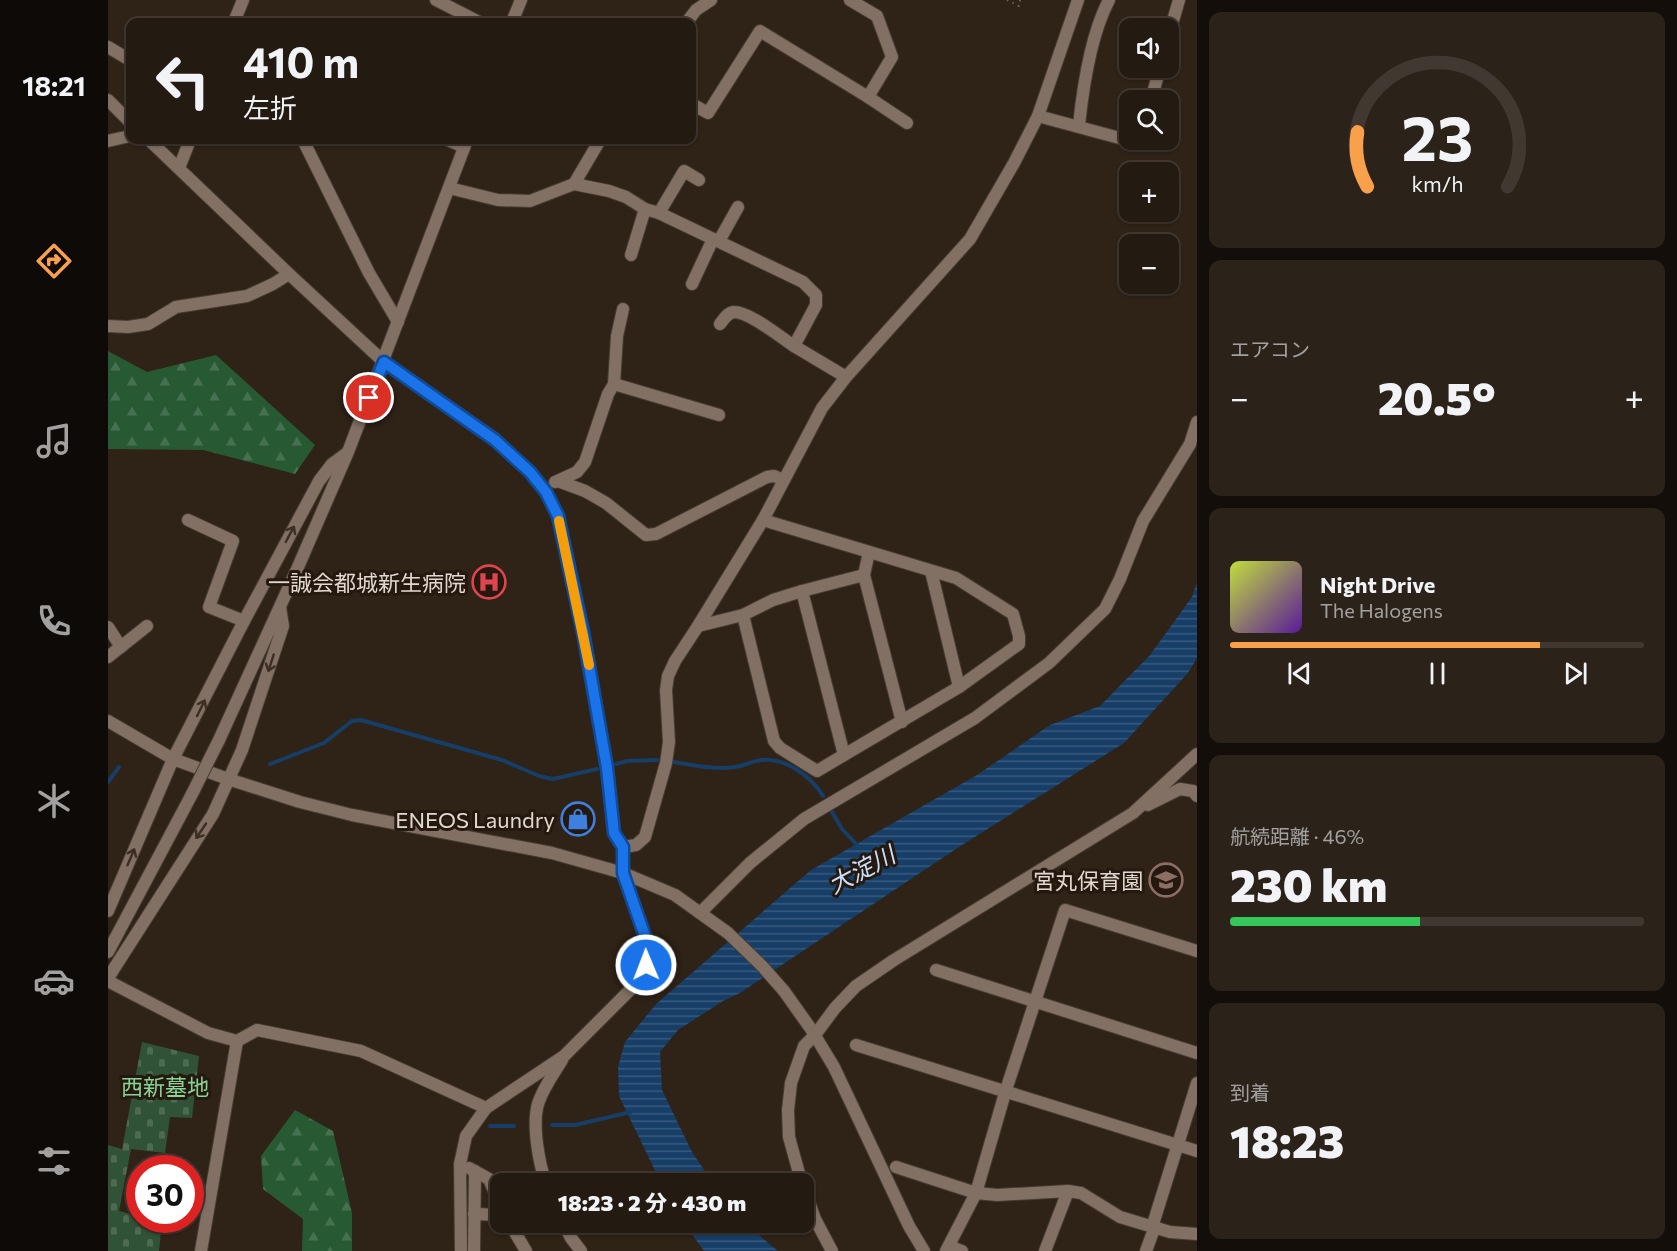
<!DOCTYPE html>
<html lang="ja">
<head>
<meta charset="utf-8">
<style>
  :root { --surface:#231a11; --page:#2b231a; --text:#f1f3f6; --muted:#a3a19f; --line:#403831; --accent:#f8a04b }
  body { margin:0; font-family:Commissioner,"Noto Sans JP",sans-serif; background:var(--page); color:var(--text); height:100vh; display:flex; flex-direction:column; font-size:22px; white-space:nowrap }
  * { box-sizing:border-box; margin:0 }
  p { font-size:20px; color:var(--muted) }
  .icon { flex:none; width:33px; height:33px; fill:none; stroke:currentColor; stroke-width:2; stroke-linecap:round; stroke-linejoin:round }
  .map { position:relative; flex:1; overflow:hidden }
  .sheet { display:flex; flex-direction:column; gap:12px; padding:12px; background:#130e09; width:480px }
  .sheet>* { flex:none }
  .guide { position:absolute; left:18px; top:18px; width:570px; height:126px; border-radius:12px; box-shadow:0 2px 4px #0004,0 0 0 2px var(--line); background:#231a11; color:var(--text); overflow:hidden }
  .tools { position:absolute; left:1011px; top:18px; display:grid; gap:12px }
  .tools a { display:grid; place-items:center; width:60px; height:60px; border-radius:12px; background:var(--surface); box-shadow:0 2px 4px #0004,0 0 0 2px var(--line); font-size:30px }
  .speed { position:absolute; left:18px; top:1155px; display:flex; gap:12px; font-size:30px; font-weight:700; text-align:center }
  .speed>* { display:grid; place-content:center; width:78px; height:78px; border-radius:50%; background:var(--surface); box-shadow:0 2px 4px #0004,0 0 0 2px var(--line); line-height:1 }
  .speed .limit { border:9px solid #d22; background:#fff; color:#111 }
  .pin { position:absolute; display:grid; place-items:center; width:51px; height:51px; color:#fff; margin:-26px; border:3px solid #fff; border-radius:50%; box-shadow:0 2px 6px #0007 }
  .me { position:absolute; width:66px; margin:-33px; rotate:359deg; stroke-linejoin:round; filter:drop-shadow(0 0 4px #0008) }
  .turn { display:flex; align-items:center; gap:21px; height:126px; padding:0 18px; font-size:27px }
  .turn .icon { width:78px; height:78px; stroke-width:2.5 }
  .turn b { display:block; font-size:42px; line-height:51px }
  .big { font-size:45px; font-weight:800; line-height:1.1 }
  .sheet .tile { flex:1; display:flex; flex-direction:column; justify-content:center; gap:9px; min-width:0; padding:0 21px; border-radius:12px; background:var(--page) }
  .sheet .dial { align-items:center; gap:0 }
  .dial svg { height:156px; overflow:visible; fill:none; stroke:var(--line); stroke-width:7; stroke-linecap:round; text-anchor:middle }
  .dial text { fill:var(--text); stroke:none }
  .song { display:flex; align-items:center; gap:18px }
  .cover { width:72px; height:72px; border-radius:9px; background:linear-gradient(135deg,hsl(70 70% 55%),hsl(270 70% 35%)) }
  .played { height:6px; border-radius:3px; background:linear-gradient(90deg,var(--accent) 75%,var(--line) 75%) }
  .keys { display:flex; justify-content:space-around; direction:ltr }
  .heat { display:flex; justify-content:space-between; align-items:center; font-size:33px; direction:ltr }
  .charge { height:9px; border-radius:4px; background:linear-gradient(90deg,#34c759 46%,var(--line) 0) }
  .trip { position:absolute; left:382px; top:1173px; width:324px; height:60px; border-radius:12px; background:var(--surface); box-shadow:0 2px 4px #0004,0 0 0 2px var(--line); font-weight:800; line-height:60px; text-align:center }
  main { display:flex; flex:1; min-height:0 }
  .dock { display:flex; flex-direction:column; width:108px; justify-content:space-around; align-items:center; background:#0e0a07; color:var(--muted) }
  .dock .icon { width:42px; height:42px }
  .dock .current { color:var(--accent) }
  .dock b { font-size:27px; color:var(--text) }
  .map>svg:first-child { display:block }
  .forest { fill:url(#forest-firs) }
  .cemetery { fill:url(#cemetery-stones) }
  .water { fill:url(#water-rules) }
  .lines { fill:none; stroke-linecap:round; stroke-linejoin:round }
  .stream { stroke:#163e67; stroke-width:4 }
  .minor-casing { stroke:#473c34; stroke-width:14 }
  .path { stroke:#6b5f56; stroke-width:2; stroke-dasharray:1.5 4.5; stroke-linecap:butt }
  .minor { stroke:#817063; stroke-width:12 }
  .minor-bridge-casing { stroke:#473c34; stroke-width:14; stroke-linecap:butt }
  .minor-bridge { stroke:#817063; stroke-width:12 }
  .oneway { stroke:#3c2e23 }
  .route-casing { stroke:#114b97; stroke-width:15 }
  .route { stroke:#1a73e8; stroke-width:10 }
  .slow { stroke:#f59e0b; stroke-width:10 }
  .labels { text-anchor:middle; dominant-baseline:central; stroke-width:6; stroke-linejoin:round; paint-order:stroke }
  .poi-label { font-size:22px; fill:#e0d7d0; stroke:#25180e; text-anchor:end }
  .park-label { font-size:22px; fill:#88d396; stroke:#25180e }
  .water-label { font-size:24px; font-style:italic; fill:#c8e0fc; stroke:#25180e }
</style>
</head>
<body>
<main>
<nav class="dock">
<b>18:21</b>
<svg class="icon current" aria-label="directions" viewBox="0 0 24 24"><path d="M12 3l9 9-9 9-9-9zM9 14v-3h6M13 9l2 2-2 2"/></svg>
<svg class="icon" aria-label="music" viewBox="0 0 24 24"><path d="M9 18V5l10-2v13"/><circle cx="6" cy="18" r="3"/><circle cx="16" cy="16" r="3"/></svg>
<svg class="icon" aria-label="phone" viewBox="0 0 24 24"><path d="M5 4h4l2 5-3 2q2 4 5 5l2-3 5 2v4C11 20 4 13 5 4z"/></svg>
<svg class="icon" aria-label="climate" viewBox="0 0 24 24"><path d="M12 3v18M4 7l16 10M4 17L20 7"/></svg>
<svg class="icon" aria-label="car" viewBox="0 0 24 24"><path d="M5 17H2v-5l4-1 3-4h7l3 4 3 1v5h-3M9 17h6M6 11h13"/><circle cx="7" cy="17" r="2"/><circle cx="17" cy="17" r="2"/></svg>
<svg class="icon" aria-label="filters" viewBox="0 0 24 24"><path d="M4 7h16M4 17h16"/><circle cx="9" cy="7" r="2"/><circle cx="15" cy="17" r="2"/></svg>
</nav>
<div class="map">
<svg width="1089" height="1251" viewBox="0 0 1089 1251">
  <defs>
    <pattern id="forest-firs" width="22" height="20" patternUnits="userSpaceOnUse" patternTransform="scale(1.5)"><rect width="22" height="20" fill="#275a33"/><path d="M5 1l3.5 6h-7zM16 11l3.5 6h-7z" fill="#467150"/></pattern>
    <pattern id="cemetery-stones" width="16" height="16" patternUnits="userSpaceOnUse" patternTransform="scale(1.5)"><rect width="16" height="16" fill="#305236"/><path d="M2 7V4a2 2 0 0 1 4 0v3zM10 15v-3a2 2 0 0 1 4 0v3z" fill="#4e6a52"/></pattern>
    <pattern id="water-rules" width="6" height="5" patternUnits="userSpaceOnUse" patternTransform="scale(1.5)"><rect width="6" height="5" fill="#163e67"/><path d="M0 2.5h6" fill="none" stroke="#38597c"/></pattern>
  </defs>
  <rect width="100%" height="100%" fill="#2f2217"/>
  <g class="forest">
    <polygon points="0,351 39,372 108,355 207,445 187,474 95,450 0,449"/>
    <polygon points="187,1110 225,1131 244,1213 244,1251 194,1251 195,1219 155,1189 153,1156"/>
  </g>
  <polygon class="cemetery" points="34,1042 91,1056 84,1118 62,1117 57,1153 23,1149 11,1211 31,1216 32,1220 54,1222 51,1251 0,1251 0,1145 14,1149"/>
  <g class="water">
    <polygon points="1089,582 1089,658 1080,673 1016,743 851,847 632,993 615,1001 570,1030 552,1052 554,1090 584,1152 605,1183 553,1183 511,1096 510,1067 517,1042 548,1004 703,870 869,775 942,725 992,706 1042,655 1084,597"/>
    <polygon points="576,1223 636,1223 670,1251 596,1251"/>
  </g>
  <g class="lines">
    <g class="stream">
      <path d="M566,762C585,765 606,770 626,767C636,766 644,761 654,760C678,758 703,776 715,796"/>
      <polyline points="162,764 216,743 244,721 253,720 394,760 431,776 445,779 489,769"/>
      <polyline points="508,764 519,761 549,760"/>
      <polyline points="0,782 11,767"/>
      <polyline points="724,812 734,829 751,847"/>
      <polyline points="444,1125 467,1125 523,1112"/>
      <polyline points="382,1126 406,1126"/>
    </g>
    <defs>
      <g id="minor">
        <polyline points="328,0 371,22"/>
        <polyline points="126,22 135,0"/>
        <polyline points="404,22 413,0"/>
        <polyline points="579,22 588,10 603,0"/>
        <polyline points="1060,38 1071,0"/>
        <polyline points="0,47 22,60"/>
        <polyline points="760,97 799,123"/>
        <polyline points="0,100 22,122"/>
        <polyline points="1043,100 1052,68"/>
        <polyline points="584,104 600,113 652,31 760,97 784,57 769,16 742,0"/>
        <polyline points="930,116 1030,143 1031,140"/>
        <path d="M971,125C975,87 983,34 1001,0"/>
        <polyline points="41,140 181,274 276,362 387,439 422,472 438,492 450,516 475,632 499,768 506,833 515,847 515,873 540,945 538,965 533,979 456,1056 378,1108 358,1136 352,1164 353,1251"/>
        <polyline points="195,140 261,273 290,322"/>
        <polyline points="340,140 356,147"/>
        <polyline points="0,141 22,136"/>
        <polyline points="71,168 82,140"/>
        <polyline points="466,184 492,140"/>
        <polyline points="341,188 390,200 422,201 466,184 501,191 518,197 537,209 551,213 695,282 708,295 708,305 686,346 738,377"/>
        <polyline points="551,213 576,171 591,180"/>
        <polyline points="611,241 630,207"/>
        <polyline points="523,255 537,209"/>
        <polyline points="584,284 605,239"/>
        <path d="M612,324C616,319 619,313 626,312C642,312 672,337 686,346"/>
        <polyline points="0,326 20,327 40,324 68,307 139,296 165,284 181,274"/>
        <polyline points="506,384 611,415"/>
        <polyline points="450,481 477,491 498,503 538,535 548,534 659,477 666,476 676,480"/>
        <polyline points="447,482 469,472 477,462 500,394 506,384 509,336 515,309"/>
        <polyline points="80,520 125,541 101,607 136,621"/>
        <polyline points="761,552 756,575 794,722"/>
        <polyline points="823,571 851,687"/>
        <polyline points="694,591 736,755"/>
        <polyline points="635,615 666,741 672,748 709,771 851,687 911,644 911,636 905,614 848,578 655,520"/>
        <polyline points="590,626 635,615 665,600 694,591 756,575"/>
        <polyline points="0,627 13,647"/>
        <polyline points="0,657 39,626"/>
        <polyline points="0,721 65,759 120,779 192,802 244,815 444,853 515,873 567,895 620,933 654,966 676,991 703,1029 726,1067 801,1226 816,1251"/>
        <polyline points="111,740 190,567 240,452 359,140"/>
        <polyline points="1040,805 1072,789 1085,791 1089,796"/>
        <polyline points="515,847 528,845 537,837 558,763 561,742 558,690 560,676 567,661 590,626 655,520 714,408 738,377 862,239 906,163 930,116 970,0"/>
        <polyline points="0,911 65,759 136,621 211,481 224,464 239,453"/>
        <polyline points="592,913 642,863 696,819 867,718 941,663 997,609 1012,579 1035,521 1082,444 1089,422"/>
        <polyline points="0,952 84,794"/>
        <polyline points="828,970 1089,1053"/>
        <polyline points="0,978 105,814 134,750 175,626 172,607"/>
        <polyline points="0,981 100,1033 129,1041 149,1030 253,1051 378,1108"/>
        <polyline points="748,1045 1089,1151"/>
        <polyline points="788,1167 868,1193 889,1195 960,1191 973,1193 1012,1217 1062,1232 1089,1234"/>
        <polyline points="361,1168 381,1179 393,1207"/>
        <path d="M438,1184C431,1163 423,1122 431,1101C436,1087 446,1073 454,1060"/>
        <polyline points="694,1184 681,1137 680,1110 683,1083 696,1046 707,1035 727,1008 748,986 786,960 1025,813 1089,754"/>
        <polyline points="696,1188 707,1219 724,1251"/>
        <polyline points="366,1214 393,1215"/>
        <polyline points="401,1222 418,1251"/>
        <polyline points="455,1222 463,1238 473,1251"/>
        <polyline points="841,1246 854,1251"/>
        <polyline points="93,1251 129,1041"/>
        <polyline points="366,1251 367,1171"/>
        <polyline points="838,1251 868,1193 897,1093 957,910 1089,951"/>
        <polyline points="937,1251 960,1191"/>
        <polyline points="1038,1251 1046,1229 1046,1221 1089,1083"/>
      </g>
    </defs>
    <use href="#minor" class="minor-casing"/>
    <polyline class="path" points="899,0 911,6 912,0"/>
    <use href="#minor" class="minor"/>
    <defs>
      <polyline id="minor-bridge" points="84,794 111,740"/>
    </defs>
    <use href="#minor-bridge" class="minor-bridge-casing"/>
    <use href="#minor-bridge" class="minor-bridge"/>
  </g>
  <defs><path id="oneway-shaft" d="M-6 0H5M1.5-3L5.5 0L1.5 3" fill="none" stroke-width="1.6" stroke-linecap="round" stroke-linejoin="round" transform="scale(1.5)"/></defs>
  <g class="oneway">
    <use href="#oneway-shaft" transform="translate(182 534) rotate(-62)"/>
    <use href="#oneway-shaft" transform="translate(163 663) rotate(108)"/>
    <use href="#oneway-shaft" transform="translate(93 708) rotate(-64)"/>
    <use href="#oneway-shaft" transform="translate(93 831) rotate(124)"/>
    <use href="#oneway-shaft" transform="translate(23 857) rotate(-67)"/>
  </g>
  <g class="lines">
    <defs>
      <polyline id="route" points="261,398 276,362 387,440 422,472 438,492 450,516 475,632 499,768 506,833 515,847 515,873 540,945 538,965"/>
    </defs>
    <use href="#route" class="route-casing"/>
    <use href="#route" class="route"/>
    <polyline class="slow" points="451,521 481,665"/>
  </g>
  <defs>
    <symbol id="hospital-ring" viewBox="-11 -11 22 22"><circle r="9.5" fill="#25180e" stroke="#e0444e" stroke-width="1.5"/><path d="M-5-5h3v3.5h4V-5h3V5h-3V1.5h-4V5h-3Z" fill="#e0444e"/></symbol>
    <symbol id="shop-ring" viewBox="-11 -11 22 22"><circle r="9.5" fill="#25180e" stroke="#3f7fe0" stroke-width="1.5"/><path d="M-5-2.5h2.3a2.7 3.5 0 0 1 5.4 0H5L5.5 6h-11ZM-1.5-2.5h3a1.5 2.3 0 0 0-3 0Z" fill="#3f7fe0"/></symbol>
    <symbol id="school-ring" viewBox="-11 -11 22 22"><circle r="9.5" fill="#25180e" stroke="#8d6e63" stroke-width="1.5"/><path d="M0-5L7-2L0 1L-7-2ZM-4 1L0 2.5L4 1V4Q0 6-4 4Z" fill="#8d6e63"/></symbol>
  </defs>
  <g fill-rule="evenodd">
    <use href="#hospital-ring" x="362" y="563" width="38" height="38"/>
    <use href="#shop-ring" x="451" y="800" width="38" height="38"/>
    <use href="#school-ring" x="1039" y="861" width="38" height="38"/>
  </g>
  <g class="labels">
    <g class="poi-label">
      <text x="358" y="582">一誠会都城新生病院</text>
      <text x="447" y="819">ENEOS Laundry</text>
      <text x="1035" y="880">宮丸保育園</text>
    </g>
    <g class="park-label">
      <text x="57" y="1086">西新墓地</text>
    </g>
    <g class="water-label">
      <text transform="translate(753 869) rotate(-28)">大淀川</text>
    </g>
  </g>
</svg>
<div class="tools">
<a><svg class="icon" aria-label="sound" viewBox="0 0 24 24"><path d="M4 9h4l5-4v14l-5-4H4zM17 9q2 3 0 6"/></svg></a>
<a><svg class="icon" aria-label="search" viewBox="0 0 24 24"><circle cx="10" cy="10" r="6"/><path d="M15 15l6 6"/></svg></a>
<a>+</a>
<a>−</a>
</div>
<div class="speed"><div class="limit">30</div></div>
<div class="pin" style="left:261px;top:398px;background:#d93025"><svg class="icon" aria-label="arrive" viewBox="0 0 24 24"><path d="M6 21V4h12l-3 4 3 4H6"/></svg></div>
<svg class="me" style="left:538px;top:965px" viewBox="-20 -20 40 40"><circle r="17" fill="#1a73e8" stroke="#fff" stroke-width="3"/><path d="M0-11L8 9 0 5-8 9z" fill="#fff"/></svg>
<div class="trip">18:23 · 2 分 · 430 m</div>
<div class="guide">
<div class="turn"><svg class="icon" aria-label="left" viewBox="0 0 24 24"><path d="M17 20v-9H6M10 6l-5 5 5 5"/></svg><div><b>410 m</b>左折</div></div>
</div>
</div>
<section class="sheet">
<div class="tile dial"><svg viewBox="0 0 100 80">
<path d="M14 69A42 42 0 1 1 86 69"/>
<path d="M14 69A42 42 0 0 1 9 41" stroke="#f8a04b"/>
<text x="50" y="56" font-size="32" font-weight="700">23</text>
<text x="50" y="72" font-size="11">km/h</text>
</svg></div>
<div class="tile"><p>エアコン</p>
<div class="heat"><a>−</a><b class="big">20.5°</b><a>+</a></div>
</div>
<div class="tile">
<div class="song"><i class="cover"></i><div><b>Night Drive</b><p>The Halogens</p></div></div>
<div class="played"></div>
<div class="keys"><svg class="icon" aria-label="previous" viewBox="0 0 24 24"><path d="M18 5L8 12l10 7zM5 5v14"/></svg><svg class="icon" aria-label="pause" viewBox="0 0 24 24"><path d="M8 5v14M16 5v14"/></svg><svg class="icon" aria-label="next" viewBox="0 0 24 24"><path d="M6 5l10 7-10 7zM19 5v14"/></svg></div>
</div>
<div class="tile"><p>航続距離 · 46%</p><b class="big">230 km</b><div class="charge"></div></div>
<div class="tile"><p>到着</p><b class="big">18:23</b></div>
</section>
</main>
</body>
</html>
